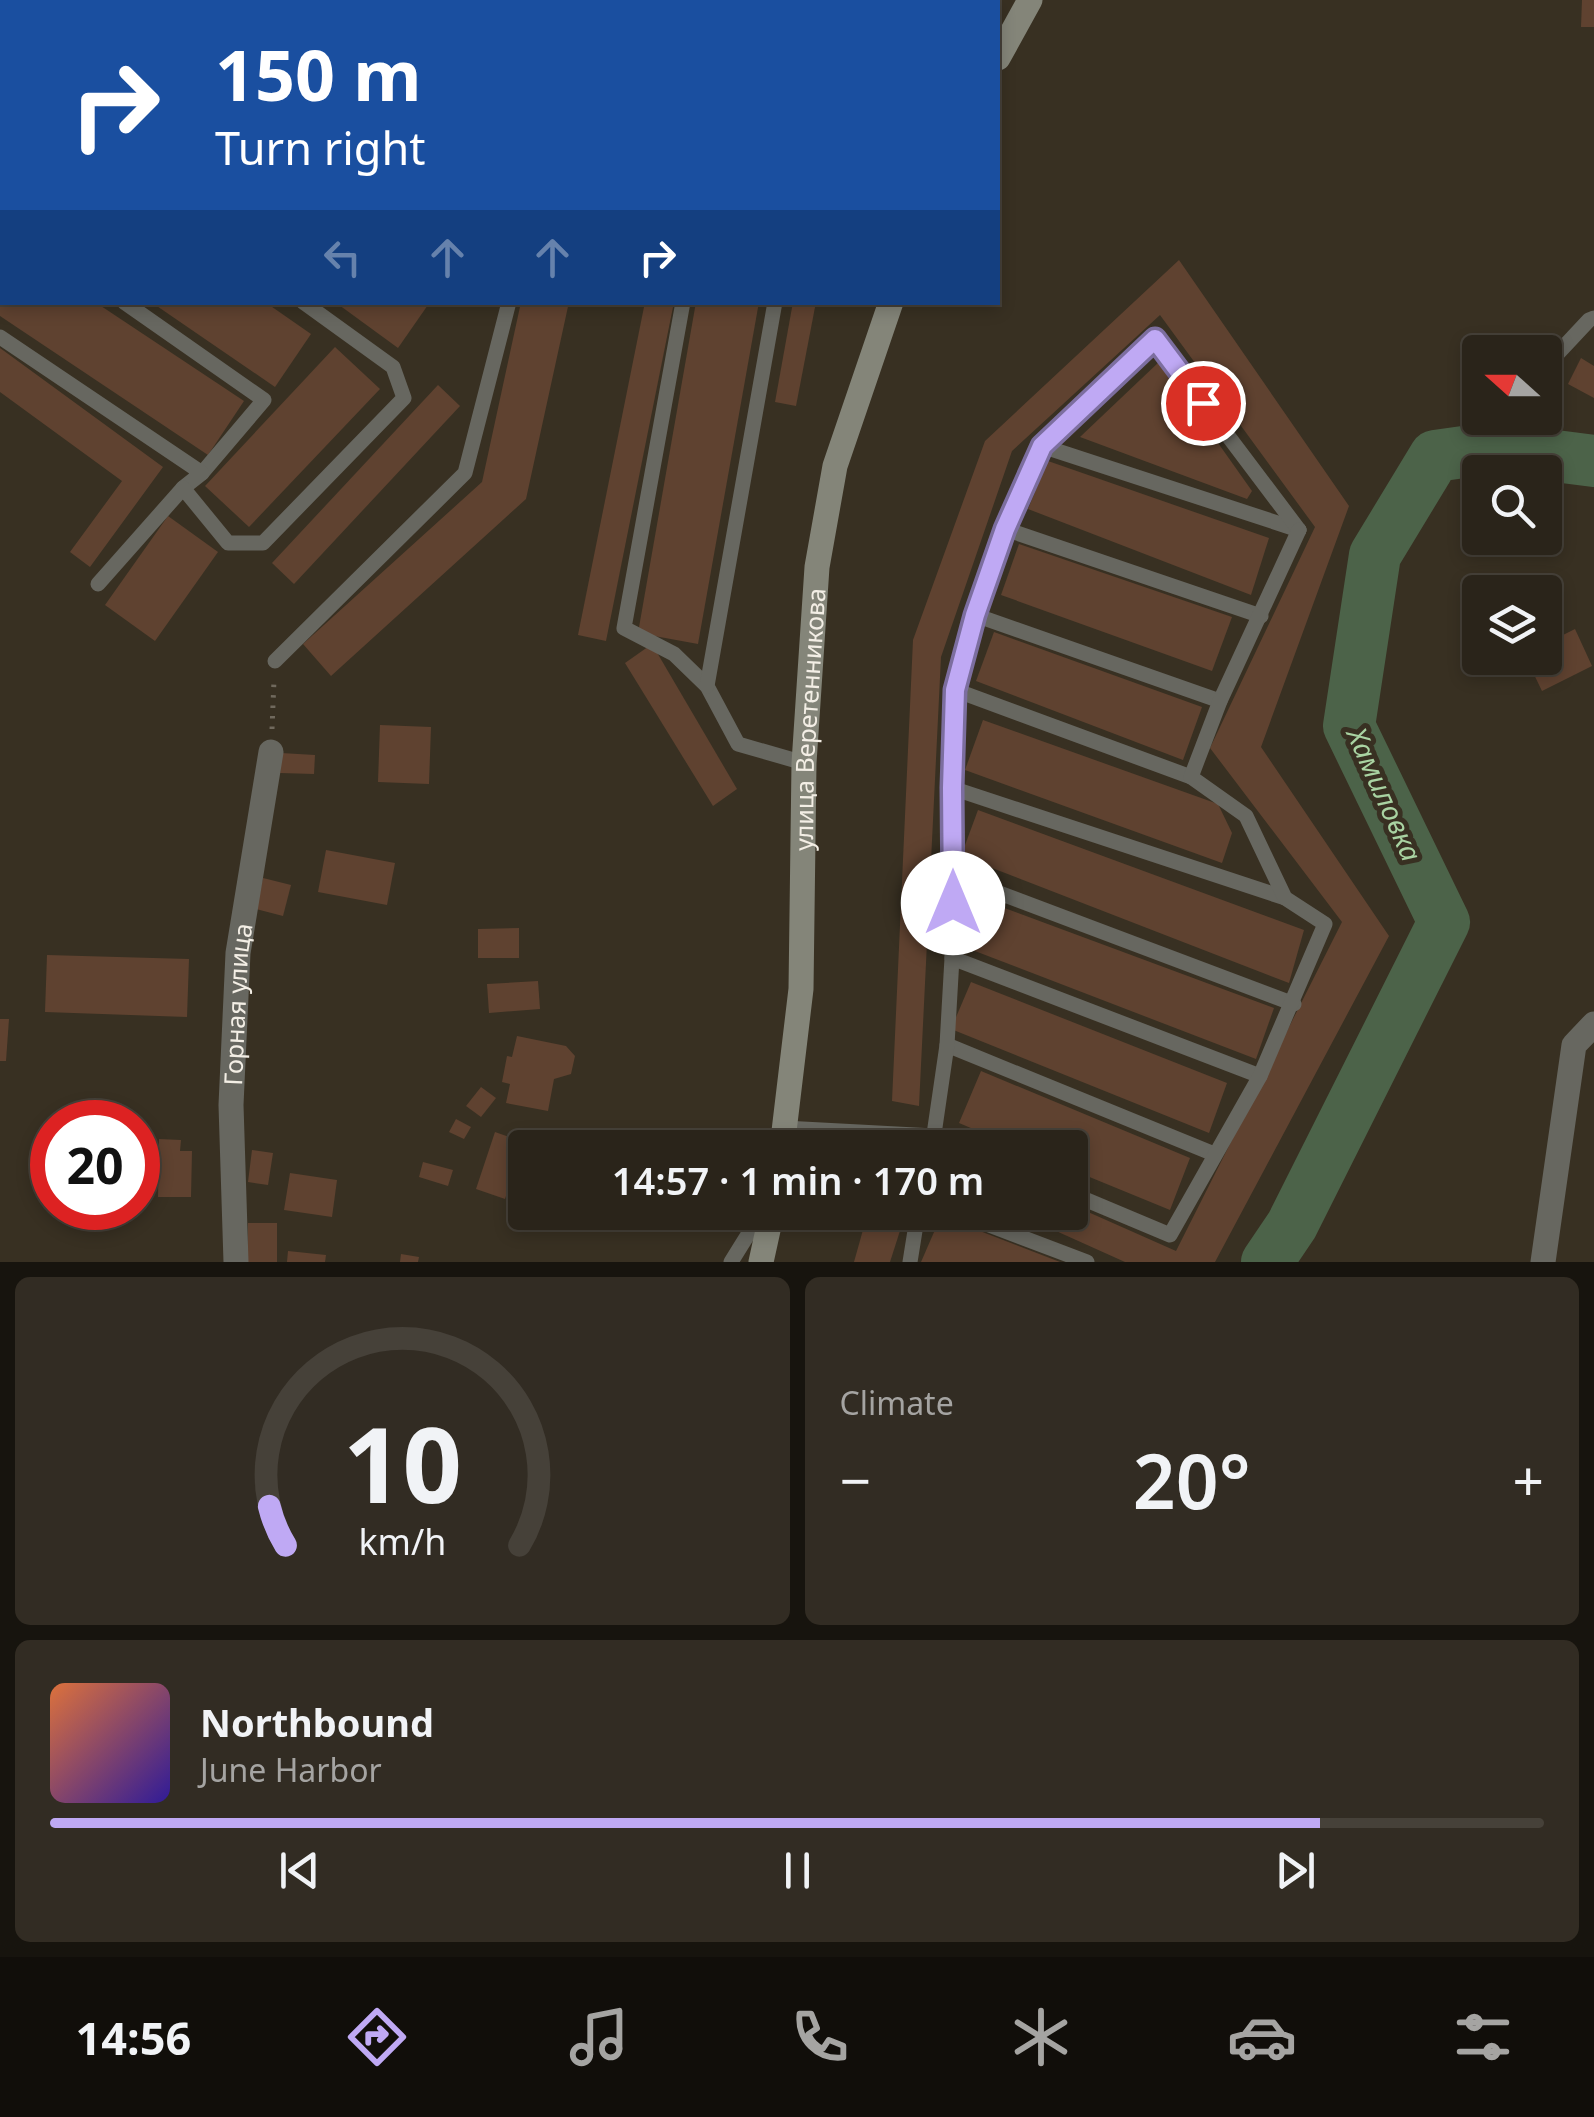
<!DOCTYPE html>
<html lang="en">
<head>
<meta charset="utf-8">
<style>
  :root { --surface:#2a241a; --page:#322c23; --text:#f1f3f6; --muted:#a5a4a2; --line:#464139; --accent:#bfa9f4 }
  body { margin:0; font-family:"Noto Sans",sans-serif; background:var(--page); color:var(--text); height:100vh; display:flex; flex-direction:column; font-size:38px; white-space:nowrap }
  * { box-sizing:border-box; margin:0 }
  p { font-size:32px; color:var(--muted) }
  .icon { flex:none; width:55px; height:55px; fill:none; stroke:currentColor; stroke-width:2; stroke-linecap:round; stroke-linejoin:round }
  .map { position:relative; height:1262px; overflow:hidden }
  .sheet { display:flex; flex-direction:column; gap:15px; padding:15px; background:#17140e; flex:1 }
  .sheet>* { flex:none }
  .hud { position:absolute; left:0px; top:0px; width:1000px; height:305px; box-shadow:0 5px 15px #0003,0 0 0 2px var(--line); background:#1a4fa0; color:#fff; overflow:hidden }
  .needle { width:65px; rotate:291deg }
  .controls { position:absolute; left:1462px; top:335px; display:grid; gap:20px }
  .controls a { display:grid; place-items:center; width:100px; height:100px; border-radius:10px; background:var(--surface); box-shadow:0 5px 15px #0003,0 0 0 2px var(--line); font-size:50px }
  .speed { position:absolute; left:30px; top:1100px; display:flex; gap:20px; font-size:50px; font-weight:700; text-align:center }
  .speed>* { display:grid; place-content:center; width:130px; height:130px; border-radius:50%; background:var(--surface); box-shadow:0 5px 15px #0003,0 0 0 2px var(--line); line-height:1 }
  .speed .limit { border:15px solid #d22; background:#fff; color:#111 }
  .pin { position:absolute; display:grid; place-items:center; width:85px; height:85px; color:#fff; margin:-42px; border:5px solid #fff; border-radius:50%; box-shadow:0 2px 10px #0007 }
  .me { position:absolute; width:110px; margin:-55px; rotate:0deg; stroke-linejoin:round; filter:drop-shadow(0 0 8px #0008) }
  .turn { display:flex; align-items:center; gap:35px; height:210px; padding:0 50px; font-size:45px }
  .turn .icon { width:130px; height:130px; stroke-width:2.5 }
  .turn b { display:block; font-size:70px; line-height:85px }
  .lanes { display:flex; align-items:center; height:95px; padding:0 50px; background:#0003; justify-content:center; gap:50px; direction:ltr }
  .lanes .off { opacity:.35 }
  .big { font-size:75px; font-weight:600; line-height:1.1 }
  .sheet .widget { flex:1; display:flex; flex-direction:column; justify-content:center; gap:15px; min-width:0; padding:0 35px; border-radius:15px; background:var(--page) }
  .sheet .dial { align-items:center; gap:0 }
  .dial svg { height:260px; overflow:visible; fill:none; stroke:var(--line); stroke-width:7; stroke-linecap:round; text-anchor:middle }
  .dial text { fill:var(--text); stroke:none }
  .song { display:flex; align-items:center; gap:30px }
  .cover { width:120px; height:120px; border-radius:15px; background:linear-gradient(135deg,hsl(20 70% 55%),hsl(250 70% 35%)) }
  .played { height:10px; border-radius:5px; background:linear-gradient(90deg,var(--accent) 85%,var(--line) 85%) }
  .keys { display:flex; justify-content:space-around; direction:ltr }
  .heat { display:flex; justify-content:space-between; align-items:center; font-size:55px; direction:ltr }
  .sheet .tiles { flex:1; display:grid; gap:15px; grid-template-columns:1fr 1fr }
  .widget:last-child { grid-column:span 2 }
  .trip { position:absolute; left:508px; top:1130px; width:580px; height:100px; border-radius:10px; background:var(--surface); box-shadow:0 5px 15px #0003,0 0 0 2px var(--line); font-weight:600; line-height:100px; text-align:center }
  .tabs { display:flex; height:160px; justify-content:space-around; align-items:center; background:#110e0a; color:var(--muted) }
  .tabs .icon { width:70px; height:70px }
  .tabs .on { color:var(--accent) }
  .tabs b { font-size:45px; color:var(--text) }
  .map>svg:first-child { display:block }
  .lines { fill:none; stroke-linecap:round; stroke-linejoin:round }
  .river { stroke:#4c6349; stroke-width:52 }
  .building { fill:#5f4230 }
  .path { stroke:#70695d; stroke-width:5; stroke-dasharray:2.5 8; stroke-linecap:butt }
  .service { stroke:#676760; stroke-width:15 }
  .minor { stroke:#676760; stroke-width:25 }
  .secondary { stroke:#848579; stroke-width:25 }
  .route-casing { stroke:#7c6e9f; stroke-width:25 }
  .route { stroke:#bfa9f4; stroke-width:18 }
  .labels { text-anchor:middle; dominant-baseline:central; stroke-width:10; stroke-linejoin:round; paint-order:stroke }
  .street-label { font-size:25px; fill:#f3eee5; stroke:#383022 }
  .water-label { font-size:28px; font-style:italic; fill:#a9d3a2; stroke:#383022 }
</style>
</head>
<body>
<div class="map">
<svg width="1594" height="1262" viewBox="0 0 1594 1262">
  <rect width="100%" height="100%" fill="#383022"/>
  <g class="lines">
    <polyline class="river" points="1267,1262 1292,1225 1444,922 1349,726 1375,555 1435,456 1492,448 1594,461"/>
  </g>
  <g class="building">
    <polygon points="1582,0 1594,0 1594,27 1581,27"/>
    <polygon points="1179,260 1349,506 1261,747 1389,936 1215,1262 1125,1262 1014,1212 1070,1212 1070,1204 1176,1251 1342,922 1210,748 1315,527 1160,315 1012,451 941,657 919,1106 892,1101 913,640 985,441"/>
    <polygon points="0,302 95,302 244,401 208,455 0,316"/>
    <polygon points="151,302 265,302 311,334 275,387"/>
    <polygon points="335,302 430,302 398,348"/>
    <polygon points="521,302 569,302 526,499 331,676 303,644 482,482"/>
    <polygon points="645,302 674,302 606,641 578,635"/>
    <polygon points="696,302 759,302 698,644 638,633"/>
    <polygon points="793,302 816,302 796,406 775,402"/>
    <polygon points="335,347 380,389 249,527 205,486"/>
    <polygon points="0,348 163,467 90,567 70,552 122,481 0,392"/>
    <polygon points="1581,358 1594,366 1594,398 1568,384"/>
    <polygon points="1160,361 1252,491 1247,499 1080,437"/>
    <polygon points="438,385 460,406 294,584 272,563"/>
    <polygon points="1048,461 1269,538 1251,595 1028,509"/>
    <polygon points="168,516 218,552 155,641 105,605"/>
    <polygon points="1019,544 1232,617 1212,671 1001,595"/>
    <polygon points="1575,629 1592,666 1542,691 1526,658 1545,658 1545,644"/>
    <polygon points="994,632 1202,707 1183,760 976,681"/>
    <polygon points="652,644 737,789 713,806 625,663"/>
    <polygon points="983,720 1218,804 1232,833 1222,863 965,770"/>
    <polygon points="380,725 431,727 429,784 378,782"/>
    <polygon points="281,753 315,755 314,774 280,773"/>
    <polygon points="978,810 1304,930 1289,983 961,856"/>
    <polygon points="326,850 395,863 387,905 318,892"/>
    <polygon points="263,878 291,885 283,916 256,909"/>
    <polygon points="983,900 1274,1008 1256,1059 967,948"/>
    <polygon points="519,928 519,958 478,958 478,929"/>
    <polygon points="47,955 189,959 187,1017 45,1012"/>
    <polygon points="538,981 540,1009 489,1013 487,984"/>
    <polygon points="971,982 1227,1083 1209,1133 951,1029"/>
    <polygon points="0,1019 9,1019 6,1061 0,1061"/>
    <polygon points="517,1036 566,1046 575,1056 571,1074 554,1079 548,1111 506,1103 510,1084 502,1082 507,1056 512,1057"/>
    <polygon points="981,1071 1190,1158 1170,1210 1070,1169 1070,1148 1018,1148 959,1123"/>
    <polygon points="481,1087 496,1098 481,1117 466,1106"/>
    <polygon points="456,1119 471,1127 464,1139 449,1132"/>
    <polygon points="495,1132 524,1142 505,1199 476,1189"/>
    <polygon points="159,1139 181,1140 180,1151 192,1151 191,1197 158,1197"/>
    <polygon points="252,1150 273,1153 268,1185 248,1182"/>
    <polygon points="423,1162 453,1170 448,1186 419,1177"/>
    <polygon points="290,1173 337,1180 332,1217 284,1210"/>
    <polygon points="868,1212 906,1212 890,1262 854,1262"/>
    <polygon points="941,1216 1060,1262 921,1262"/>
    <rect x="248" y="1223" width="29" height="39"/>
    <polygon points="288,1251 326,1255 325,1262 287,1262"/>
    <polygon points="401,1254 419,1257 418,1262 400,1262"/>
  </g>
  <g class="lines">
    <polyline class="path" points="272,729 274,680"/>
    <g class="service">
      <polyline points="11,0 12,2"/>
      <polyline points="93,0 94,2"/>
      <polyline points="186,0 186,2"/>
      <polyline points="213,2 306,2"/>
      <polyline points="624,2 627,0"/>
      <polyline points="0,31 2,29"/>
      <polyline points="0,82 2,84"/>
      <polyline points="0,216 2,218"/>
      <polyline points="124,302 264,400 202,473"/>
      <polyline points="683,302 624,628 674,654 707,686 738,744 804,763"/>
      <polyline points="0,337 202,473 183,488"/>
      <polyline points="1545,367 1589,320 1594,318"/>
      <polyline points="1042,446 1299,530"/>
      <polyline points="1005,529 1261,616"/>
      <polyline points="98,584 183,488 228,543 263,543 404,398 393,367 303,302"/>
      <polyline points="975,615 1220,701"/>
      <polyline points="275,661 465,473 509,302"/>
      <polyline points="707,686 775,302"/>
      <polyline points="955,690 1191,777"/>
      <polyline points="952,788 1285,898"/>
      <polyline points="954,876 1294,1004"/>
      <polyline points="952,958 1260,1076"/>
      <polyline points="947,1045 1214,1154"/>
      <polyline points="784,1128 934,1136 961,1148"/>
      <polyline points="932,1148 947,1045 952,958 952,788 955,690 975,615 1005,529 1042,446 1155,339 1299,530"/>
      <polyline points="1070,1193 1170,1235 1260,1076 1325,924 1285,898 1246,816 1191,777 1220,701 1299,530"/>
      <polyline points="955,1212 1087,1262"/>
      <polyline points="731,1262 762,1212"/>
      <polyline points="910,1262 918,1212"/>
    </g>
    <g class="minor">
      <path id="s1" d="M236,1262L231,1105L238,953L271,752"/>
      <polyline points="1543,1262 1574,1045 1594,1024"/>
    </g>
    <g class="secondary">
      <polyline points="998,58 1030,0"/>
      <path id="s2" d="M782,1148L801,989L804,763L817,567L835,466L891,302"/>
      <polyline points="761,1262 772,1212"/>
    </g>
  </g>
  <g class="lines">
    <defs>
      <polyline id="route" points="953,903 952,788 955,690 975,615 1005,529 1042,446 1155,339 1203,403"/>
    </defs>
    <use href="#route" class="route-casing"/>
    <use href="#route" class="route"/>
  </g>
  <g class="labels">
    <g class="street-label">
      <text stroke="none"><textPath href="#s2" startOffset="430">улица Веретенникова</textPath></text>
      <text stroke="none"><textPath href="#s1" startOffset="258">Горная улица</textPath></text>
    </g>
    <g class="water-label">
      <text transform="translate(1385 794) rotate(66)">Хамиловка</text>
    </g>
  </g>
</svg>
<div class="controls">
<a><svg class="needle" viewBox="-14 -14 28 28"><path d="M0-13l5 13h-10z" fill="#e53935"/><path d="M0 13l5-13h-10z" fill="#a5a4a2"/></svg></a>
<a><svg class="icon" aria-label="search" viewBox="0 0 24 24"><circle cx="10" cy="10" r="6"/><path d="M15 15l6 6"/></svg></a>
<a><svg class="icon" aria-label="layers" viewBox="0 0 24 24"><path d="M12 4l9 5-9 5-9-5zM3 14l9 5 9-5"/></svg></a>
</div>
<div class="speed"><div class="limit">20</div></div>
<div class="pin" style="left:1203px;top:403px;background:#d93025"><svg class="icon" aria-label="arrive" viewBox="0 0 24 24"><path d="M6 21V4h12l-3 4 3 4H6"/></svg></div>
<svg class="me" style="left:953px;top:903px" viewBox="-20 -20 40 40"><circle r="19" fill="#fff"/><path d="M0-13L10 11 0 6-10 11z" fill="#bfa9f4"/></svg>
<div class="trip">14:57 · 1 min · 170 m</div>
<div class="hud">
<div class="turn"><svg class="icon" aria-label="right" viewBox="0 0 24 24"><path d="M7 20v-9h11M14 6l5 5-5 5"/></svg><div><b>150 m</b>Turn right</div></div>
<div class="lanes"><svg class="icon off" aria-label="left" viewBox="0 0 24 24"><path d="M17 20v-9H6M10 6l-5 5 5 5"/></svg><svg class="icon off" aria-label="ahead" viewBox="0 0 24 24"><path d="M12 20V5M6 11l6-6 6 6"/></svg><svg class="icon off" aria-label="ahead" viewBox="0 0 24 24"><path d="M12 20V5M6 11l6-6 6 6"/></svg><svg class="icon" aria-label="right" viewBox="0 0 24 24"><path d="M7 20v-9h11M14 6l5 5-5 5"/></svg></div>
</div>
</div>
<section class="sheet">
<div class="tiles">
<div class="widget dial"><svg viewBox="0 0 100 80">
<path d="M14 69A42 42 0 1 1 86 69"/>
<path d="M14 69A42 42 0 0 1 9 57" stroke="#bfa9f4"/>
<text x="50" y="56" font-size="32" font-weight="700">10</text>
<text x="50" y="72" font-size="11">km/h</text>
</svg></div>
<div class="widget"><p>Climate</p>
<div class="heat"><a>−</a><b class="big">20°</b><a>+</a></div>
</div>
<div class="widget">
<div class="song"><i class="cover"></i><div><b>Northbound</b><p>June Harbor</p></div></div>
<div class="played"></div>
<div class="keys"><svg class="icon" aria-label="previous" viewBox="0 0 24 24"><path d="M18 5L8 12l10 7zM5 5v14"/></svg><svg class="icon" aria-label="pause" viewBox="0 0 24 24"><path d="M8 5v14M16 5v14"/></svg><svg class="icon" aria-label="next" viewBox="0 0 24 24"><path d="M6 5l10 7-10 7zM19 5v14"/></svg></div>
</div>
</div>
</section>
<nav class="tabs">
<b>14:56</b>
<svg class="icon on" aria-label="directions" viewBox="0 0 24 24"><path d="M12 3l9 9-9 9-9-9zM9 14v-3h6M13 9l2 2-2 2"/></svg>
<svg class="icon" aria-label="music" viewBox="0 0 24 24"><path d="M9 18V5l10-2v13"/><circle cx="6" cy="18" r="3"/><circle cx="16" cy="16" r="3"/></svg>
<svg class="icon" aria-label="phone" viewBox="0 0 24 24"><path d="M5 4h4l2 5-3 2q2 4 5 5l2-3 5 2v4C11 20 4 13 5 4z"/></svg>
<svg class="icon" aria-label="climate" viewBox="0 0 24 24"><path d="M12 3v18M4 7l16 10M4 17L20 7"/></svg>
<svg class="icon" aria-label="car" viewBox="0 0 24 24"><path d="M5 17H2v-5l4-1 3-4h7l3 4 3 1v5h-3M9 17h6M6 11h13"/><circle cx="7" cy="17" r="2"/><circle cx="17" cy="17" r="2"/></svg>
<svg class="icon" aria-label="filters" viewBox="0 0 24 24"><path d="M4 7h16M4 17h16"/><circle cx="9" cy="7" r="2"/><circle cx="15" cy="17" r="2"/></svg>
</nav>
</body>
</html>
